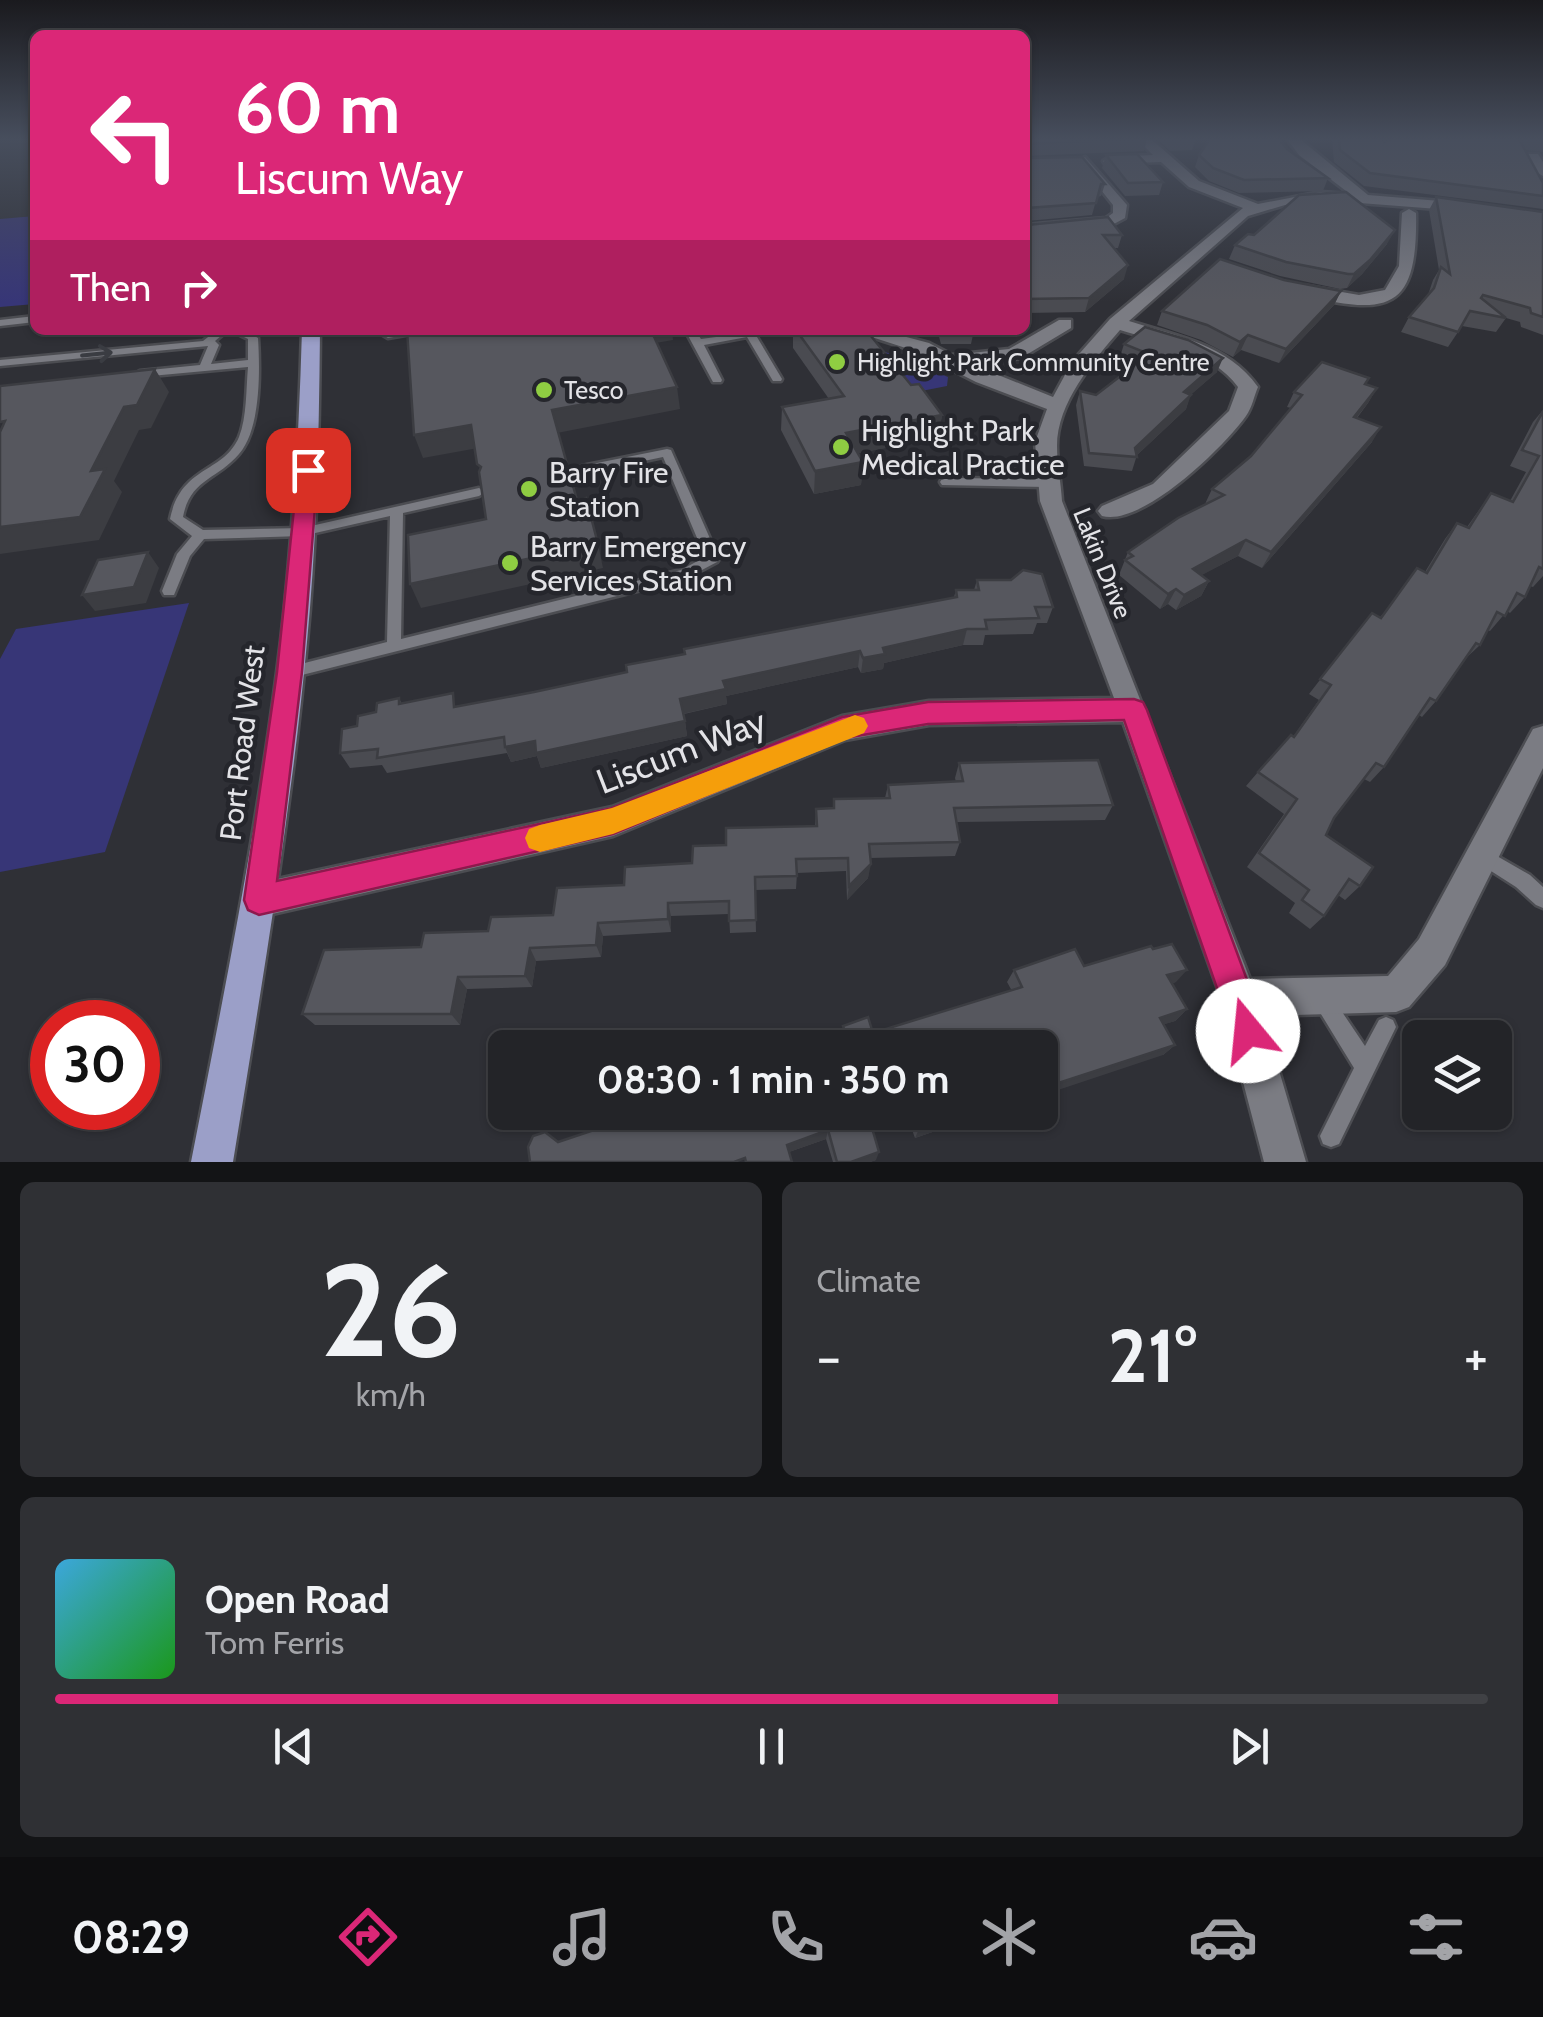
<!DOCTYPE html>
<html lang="en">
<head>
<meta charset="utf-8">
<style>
  :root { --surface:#232428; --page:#2f3034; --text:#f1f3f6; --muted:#a3a4a8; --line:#404145; --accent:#db2777 }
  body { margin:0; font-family:Cabin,sans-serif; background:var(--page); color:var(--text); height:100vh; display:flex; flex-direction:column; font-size:38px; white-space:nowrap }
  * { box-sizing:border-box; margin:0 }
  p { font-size:32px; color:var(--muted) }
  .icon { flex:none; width:55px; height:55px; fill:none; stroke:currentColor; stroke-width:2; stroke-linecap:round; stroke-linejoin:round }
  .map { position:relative; height:1162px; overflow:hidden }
  .details { display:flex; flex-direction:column; gap:20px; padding:20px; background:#131416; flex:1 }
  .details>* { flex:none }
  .guide { position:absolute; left:30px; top:30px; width:1000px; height:305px; border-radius:15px; box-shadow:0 2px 8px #0004,0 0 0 2px var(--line); background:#db2777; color:#fff; overflow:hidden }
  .tools { position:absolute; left:1402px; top:1020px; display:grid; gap:20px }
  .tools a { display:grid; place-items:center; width:110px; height:110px; border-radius:15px; background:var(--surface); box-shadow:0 2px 8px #0004,0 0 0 2px var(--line); font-size:50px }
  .speed { position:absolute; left:30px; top:1000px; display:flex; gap:20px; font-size:50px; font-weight:700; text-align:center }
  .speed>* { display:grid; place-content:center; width:130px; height:130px; border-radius:50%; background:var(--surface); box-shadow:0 2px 8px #0004,0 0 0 2px var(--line); line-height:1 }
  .speed .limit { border:15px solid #d22; background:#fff; color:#111 }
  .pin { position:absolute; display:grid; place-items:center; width:85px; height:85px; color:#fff; margin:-42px; border-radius:20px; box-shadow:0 5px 15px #0006 }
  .me { position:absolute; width:110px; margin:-55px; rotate:343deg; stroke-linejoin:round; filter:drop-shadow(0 0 8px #0008) }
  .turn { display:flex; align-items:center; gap:35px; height:210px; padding:0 40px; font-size:45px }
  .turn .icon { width:130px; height:130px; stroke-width:2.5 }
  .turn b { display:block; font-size:70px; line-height:85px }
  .then { display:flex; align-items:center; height:95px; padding:0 40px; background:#0003; gap:20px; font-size:38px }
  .big { font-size:75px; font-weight:700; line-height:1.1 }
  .details .widget { flex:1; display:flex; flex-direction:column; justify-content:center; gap:15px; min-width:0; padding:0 35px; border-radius:15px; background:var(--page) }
  .details .dial { align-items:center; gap:0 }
  .dial b { font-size:130px; line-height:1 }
  .song { display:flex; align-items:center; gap:30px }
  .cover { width:120px; height:120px; border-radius:15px; background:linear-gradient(135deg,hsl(200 70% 55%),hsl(120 70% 35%)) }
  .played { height:10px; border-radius:5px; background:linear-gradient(90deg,var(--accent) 70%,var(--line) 70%) }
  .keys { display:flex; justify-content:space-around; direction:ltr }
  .heat { display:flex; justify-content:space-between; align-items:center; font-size:55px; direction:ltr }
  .details .tiles { flex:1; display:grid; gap:20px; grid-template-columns:1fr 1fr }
  .widget:last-child { grid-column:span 2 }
  .trip { position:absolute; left:488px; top:1030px; width:570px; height:100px; border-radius:15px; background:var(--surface); box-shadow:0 2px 8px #0004,0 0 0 2px var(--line); font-weight:700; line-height:100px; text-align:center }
  .tabs { display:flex; height:160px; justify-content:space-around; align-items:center; background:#0e0e10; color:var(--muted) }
  .tabs .icon { width:70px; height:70px }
  .tabs .current { color:var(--accent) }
  .tabs b { font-size:45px; color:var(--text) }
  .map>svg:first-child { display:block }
  .green { fill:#373677 }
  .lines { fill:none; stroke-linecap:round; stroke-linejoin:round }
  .lane-casing { stroke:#4c4d52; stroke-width:5 }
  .street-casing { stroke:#4c4d52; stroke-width:5 }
  .primary-casing { stroke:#4c4d52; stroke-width:5 }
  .lane { fill:#7b7c83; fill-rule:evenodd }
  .street { fill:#7b7c83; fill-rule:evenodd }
  .primary { fill:#9b9fc8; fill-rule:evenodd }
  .wall { fill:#4a4b51 }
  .shaded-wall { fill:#3c3d42 }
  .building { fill:#56575e; stroke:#3c3d42; stroke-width:2.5 }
  .oneway { stroke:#3a3c42 }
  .route { fill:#db2777; stroke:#8e194d; stroke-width:2.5 }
  .slow { fill:#f59e0b }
  .poi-dot { fill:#8fcd42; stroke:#25262c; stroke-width:4 }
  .labels { text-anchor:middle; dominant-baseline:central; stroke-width:9; stroke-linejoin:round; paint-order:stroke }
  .far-poi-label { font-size:25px; fill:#e3e3e7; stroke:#25262c; text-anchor:start }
  .far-street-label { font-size:25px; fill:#e3e3e7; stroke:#25262c }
  .poi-label { font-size:30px; fill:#e3e3e7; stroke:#25262c; text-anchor:start }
  .street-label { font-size:30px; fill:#e3e3e7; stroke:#25262c }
  .near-street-label { font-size:35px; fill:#e3e3e7; stroke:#25262c }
</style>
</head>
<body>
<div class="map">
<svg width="1543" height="1162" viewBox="0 0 1543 1162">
  <rect width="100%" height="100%" fill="#2f3036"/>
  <g class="green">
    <polygon points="35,216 35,304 0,307 0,219"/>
    <polygon points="883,351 948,377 947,386 901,395"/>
    <polygon points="189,603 105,852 0,872 0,659 16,629"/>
  </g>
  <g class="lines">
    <defs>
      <g id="lane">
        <polygon points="35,316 35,322 0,326 0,320"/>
        <path d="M217,330H228L215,341L219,345L211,364L248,360V339L230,330H243L258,338C260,370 261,429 239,454C217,480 190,479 183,517L203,530L302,528L479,488L485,492L479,496L403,513L401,639L681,570L705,557L663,457L582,474L578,473L576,470L582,466L667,449L671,450L719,559L717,562L685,579L290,678L285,676L282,672L285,668L387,642L390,516L302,536L204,539L190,556L174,595H164L162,591L177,554L192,536L170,519C181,465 223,474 239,437C247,417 246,389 248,367L140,377L135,374L140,371L200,365L208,346L0,366V360L203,341Z"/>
        <polygon points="400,330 422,330 417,333 388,338 383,335"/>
        <polygon points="685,330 695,330 701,339 754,332 782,379 781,381 773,381 747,337 704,345 722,380 721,382 713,382"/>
        <polygon points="946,478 1048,479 1054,483 1048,487 942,485 940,482 942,479"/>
        <polygon points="1483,848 1530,875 1543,887 1543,908 1536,905 1516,887 1477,862 1474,856 1477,850"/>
        <polygon points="1323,991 1330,994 1365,1046 1379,1020 1386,1017 1393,1020 1396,1027 1339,1144 1331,1147 1323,1144 1320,1136 1354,1068 1313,1001 1316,994"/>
      </g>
      <g id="street">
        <path d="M1137,139H1151L1199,181L1258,204L1321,192L1350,194L1299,155L1287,139H1300L1368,195L1464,203L1471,207L1464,211L1321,200L1285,205L1248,216L1129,321C1176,336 1228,344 1258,387C1254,396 1252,408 1246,416C1224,447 1142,527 1102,516L1098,511L1102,506L1153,484L1229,411L1238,387C1212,351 1159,342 1120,330C1093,361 1057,403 1057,446C1057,464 1061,483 1062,501L1250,979L1388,976L1419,939L1533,729L1543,726V768L1445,965L1409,1007L1396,1012L1263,1016L1306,1162H1264L1221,998L1123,722L929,725L845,740L613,836L259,917L247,912L242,900L247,888L259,883L612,807L842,716L929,701L1114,698L1040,501L1035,442L1047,409L976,382L915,351L850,330H880L929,343L952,355L1009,349L1059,320H1071V328L1021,358L971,364L1053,397L1072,362L1110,319L1243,208L1189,187L1161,162L1105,164L1103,161L1110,157L1153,155Z"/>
        <polygon points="1528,154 1538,154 1543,162 1543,176 1536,172"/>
        <polygon points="1085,157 1127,205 1125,218 1110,226 1025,235 1025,225 1106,218 1113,213 1113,205 1078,161"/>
        <path d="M1409,209L1416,213C1418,311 1389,316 1301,295V287L1307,286L1359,295L1385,290L1399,266L1402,213Z"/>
      </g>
      <path id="primary" d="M302,330H320C319,434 317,538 307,642C291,816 261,989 233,1162H191C225,989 260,815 281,640C293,537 299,434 302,330Z"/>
    </defs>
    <use href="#lane" class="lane-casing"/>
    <use href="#street" class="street-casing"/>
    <use href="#primary" class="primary-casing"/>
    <use href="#lane" class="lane"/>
    <use href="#street" class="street"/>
    <use href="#primary" class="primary"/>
  </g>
  <g class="wall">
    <polygon points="1025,139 1147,139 1144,151 1025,156 1028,158 1105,184 1101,196 1097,197 1092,215 1027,221 1028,225 1122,235 1118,248 1114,248 1124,279 1085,312 1025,313"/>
    <polygon points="1157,139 1196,139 1192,150 1170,151"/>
    <polygon points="1332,139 1383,139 1384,142 1391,139 1543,139 1543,152 1525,150 1543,183 1543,209 1364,186 1334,162"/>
    <polygon points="1287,149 1328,178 1323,191 1239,193 1209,181 1195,167 1199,155"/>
    <polygon points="1106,155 1163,182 1159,195 1125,196 1102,168"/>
    <polygon points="1436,197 1543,212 1543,335 1521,327 1520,322 1506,318 1496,332 1462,326 1448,347 1401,332 1409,317 1428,295 1433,280 1439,270 1429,210"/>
    <polygon points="1254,235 1387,244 1362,274 1347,288 1340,289 1280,276 1229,259 1235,245"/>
    <polygon points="1284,280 1341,291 1334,305 1279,363 1241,350 1233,357 1201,340 1157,325 1162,311"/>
    <polygon points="793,330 866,330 911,385 942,415 938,438 858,453 863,462 861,485 814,494 781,430 782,407 829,399 793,348"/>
    <polygon points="937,330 974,330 971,344 941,344"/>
    <polygon points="1124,344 1217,372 1190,395 1186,409 1137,455 1132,471 1084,466 1076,405 1080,391 1096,395 1136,364 1120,357"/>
    <polygon points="1366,384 1377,388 1368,403 1357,418 1372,442 1262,568 1238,556 1201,575 1209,581 1201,596 1176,610 1168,604 1160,609 1119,575 1128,552 1205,504 1212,489 1251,456 1291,408 1287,407 1294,392"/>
    <polygon points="1543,410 1543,576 1533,587 1530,586 1525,597 1510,613 1507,611 1490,631 1487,630 1480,645 1464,660 1436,701 1422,717 1419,715 1384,767 1370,782 1364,779 1334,818 1326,835 1360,886 1345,900 1338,895 1324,916 1310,929 1289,913 1295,903 1247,867 1284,814 1246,786 1258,772 1293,737 1319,700 1309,694 1372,613 1380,617 1425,572 1445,539 1457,523 1467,527 1491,493 1510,501 1526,472 1510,466 1533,422"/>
    <polygon points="977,580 1053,607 1047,623 1037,623 1033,634 985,635 983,645 963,645 884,663 883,669 861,673 858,667 726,696 727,704 684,714 687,736 541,768 537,756 511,762 507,753 387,773 382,765 350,768 340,753 357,726 399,698 402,704 459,706 534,692 627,672 954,597 956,590 974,590"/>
    <polygon points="959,763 1113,805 1105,820 957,822 960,842 955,856 870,858 868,878 847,900 846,871 797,873 796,889 755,890 756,932 730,933 729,914 671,916 671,932 603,936 601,957 536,961 532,987 467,989 460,1025 315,1025 302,1014 421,947 553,915 624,885 692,863 726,845 815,826 816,809 833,808 834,799 885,798 888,785 956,782 955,778"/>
    <polygon points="1084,966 1176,982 1172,983 1187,1009 1175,1021 1164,1024 1175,1045 1163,1055 1040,1048 845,1048 841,1036 843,1026 873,1033 1012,991 1007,982 1014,970"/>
    <polygon points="612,1112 640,1112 641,1116 652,1112 991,1112 915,1138 907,1116 872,1128 876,1160 870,1162 833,1162 826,1139 789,1152 558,1142 606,1126"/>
  </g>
  <g class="shaded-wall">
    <polygon points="1395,230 1387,244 1362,274 1347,288 1354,274"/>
    <polygon points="1128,265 1124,279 1085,312 1089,298"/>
    <polygon points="1341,291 1334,305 1279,363 1286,349"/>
    <polygon points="649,330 672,330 673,340 650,344"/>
    <polygon points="1248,335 1241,350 1233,357 1240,342"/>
    <polygon points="1223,358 1217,372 1178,406 1184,392"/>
    <polygon points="155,369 169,392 151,428 139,430 114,481 122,492 99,540 0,554 0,527 124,407"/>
    <polygon points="677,387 680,409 557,433 552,410"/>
    <polygon points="1377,388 1368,403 1346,431 1354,417"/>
    <polygon points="1191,395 1186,409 1135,457 1135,448"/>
    <polygon points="942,415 938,438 844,456 846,433"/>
    <polygon points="471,425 478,448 423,458 414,435"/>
    <polygon points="1381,427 1372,442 1262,568 1271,552"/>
    <polygon points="863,462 861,485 814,494 815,471"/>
    <polygon points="1246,540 1238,556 1185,584 1193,569"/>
    <polygon points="598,544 603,568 421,608 410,584"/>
    <polygon points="148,552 159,568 146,603 95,611 82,595"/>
    <polygon points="1209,581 1201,596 1176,610 1184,595"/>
    <polygon points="1176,589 1168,604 1160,609 1168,594"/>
    <polygon points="967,629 963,645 884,663 883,669 861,673 863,658 883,648"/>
    <polygon points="860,651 858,667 726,696 727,704 682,714 680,699 723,681"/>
    <polygon points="685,721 687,736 541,768 537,756 511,762 505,747 535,741"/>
    <polygon points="871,864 868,878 847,900 849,886"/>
    <polygon points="668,903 671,916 671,932 668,919"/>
    <polygon points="598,923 603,936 601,957 596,945"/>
    <polygon points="530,948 536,961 532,987 525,976"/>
    <polygon points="1187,970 1176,982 1157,987 1167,975"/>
    <polygon points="458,977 467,989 460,1025 451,1014"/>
    <polygon points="1187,1009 1175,1021 1149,1029 1160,1018"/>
    <polygon points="1175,1045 1163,1055 1040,1096 1040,1089"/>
    <polygon points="895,1112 909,1112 907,1116 867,1130 870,1121"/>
    <polygon points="970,1112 991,1112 915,1138 919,1129"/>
    <polygon points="828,1130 826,1139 786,1153 787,1145"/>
    <polygon points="879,1152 876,1160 870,1162 851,1162"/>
  </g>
  <g class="building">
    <polygon points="1025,139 1132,139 1025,144"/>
    <polygon points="1210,139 1279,139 1287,149 1328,178 1244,180 1213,168 1199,155"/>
    <polygon points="1339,139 1383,139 1384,142 1391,139 1519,139 1543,183 1543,196 1370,173 1340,150"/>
    <polygon points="1137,154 1163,182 1128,183 1106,155"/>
    <polygon points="1025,156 1028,158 1082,157 1105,184 1101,184 1096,203 1027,208 1025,211"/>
    <polygon points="1346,192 1395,230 1370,260 1354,274 1348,274 1286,262 1235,245 1248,234 1254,235 1299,195"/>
    <polygon points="1436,197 1543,212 1543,317 1531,313 1530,308 1483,295 1481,298 1506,318 1470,311 1458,332 1409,317 1434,288 1441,267 1450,274"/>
    <polygon points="1025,215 1028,225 1108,217 1122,235 1103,235 1128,265 1089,298 1025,299"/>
    <polygon points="1220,259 1284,280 1341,291 1286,349 1248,335 1240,342 1207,325 1162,311"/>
    <polygon points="1145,327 1188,340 1223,358 1184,392 1191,395 1135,448 1137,457 1089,453 1080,391 1096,395 1149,354 1124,344"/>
    <polygon points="407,330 651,330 677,387 552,410 577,500 586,498 598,544 410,584 408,535 486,519 479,472 481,467 477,464 471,425 414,435"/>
    <polygon points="796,330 866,330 911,385 919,384 942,415 846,433 863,462 815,471 782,407 844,396"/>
    <polygon points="1322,362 1369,378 1365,384 1377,388 1354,417 1381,427 1271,552 1246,540 1193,569 1209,581 1184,595 1176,589 1168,594 1125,560 1133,556 1128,552 1178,518 1224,495 1212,489 1251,456 1302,395 1294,392"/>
    <polygon points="155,369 137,405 124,407 91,471 105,469 80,517 0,527 0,432 5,421 0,422 0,386"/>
    <polygon points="1543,411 1543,569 1539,567 1525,597 1517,593 1505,616 1497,612 1480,645 1476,643 1436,701 1430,698 1384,767 1376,763 1334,818 1326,835 1373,867 1360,886 1349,879 1324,916 1302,900 1309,890 1259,853 1297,799 1258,772 1291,735 1294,737 1331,685 1320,679 1372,613 1381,618 1417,568 1427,573 1457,523 1469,528 1491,493 1513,502 1539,456 1522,450"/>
    <polygon points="148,552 134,587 82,595 98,560"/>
    <polygon points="1023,570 1042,574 1053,607 1035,607 1039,618 985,620 987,629 967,629 883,648 885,654 863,658 860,651 723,681 726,689 680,699 685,721 536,753 535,741 505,747 504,737 377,758 378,749 340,753 342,729 357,726 358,716 376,712 377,703 399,698 399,704 453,693 454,707 534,692 627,672 626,665 685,654 684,649 957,597 956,590 979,590 977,580 1011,580"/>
    <polygon points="1098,760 1113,805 954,808 960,842 869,844 871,864 849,886 848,858 796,859 797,876 755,877 756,920 729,921 729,901 668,903 668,919 598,923 596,945 530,948 525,976 458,977 451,1014 302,1014 324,950 421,947 424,933 488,931 491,917 553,915 557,888 624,885 625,867 692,863 693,846 726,845 726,828 817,826 816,809 834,808 834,799 890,798 888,785 963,781 959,763"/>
    <polygon points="1172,944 1187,970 1167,975 1187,1009 1160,1018 1175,1045 1040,1089 1040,1048 850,1048 843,1026 868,1017 873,1033 1022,987 1014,970 1075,949 1084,966 1151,946 1153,949"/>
    <polygon points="612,1112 637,1112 638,1117 652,1112 895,1112 870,1121 879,1152 851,1162 837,1162 828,1130 787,1145 792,1162 746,1162 745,1158 734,1162 530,1162 528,1147 533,1136 545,1132 558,1142 606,1126"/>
    <polygon points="913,1112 970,1112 919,1129"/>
  </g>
  <defs><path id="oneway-shaft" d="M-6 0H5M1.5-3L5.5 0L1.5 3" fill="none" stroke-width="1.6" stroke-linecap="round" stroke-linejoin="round" transform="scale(2.5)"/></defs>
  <use class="oneway" href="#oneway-shaft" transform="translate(97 354) rotate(-6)"/>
  <linearGradient id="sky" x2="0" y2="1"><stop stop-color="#1a1a1e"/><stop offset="0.46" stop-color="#474e5d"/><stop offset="1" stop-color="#474e5d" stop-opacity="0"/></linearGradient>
  <rect width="1543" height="302" fill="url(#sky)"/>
  <polygon class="route" points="308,463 318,470 302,672 277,881 612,808 842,717 928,702 1134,699 1143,702 1147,710 1266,1031 1261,1043 1248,1048 1236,1043 1124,720 928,724 845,738 613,834 259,915 248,910 244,900 277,672 298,470"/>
  <polygon class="slow" points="855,715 864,718 868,726 864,733 613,834 540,852 529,848 525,838 529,829 540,825 612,808"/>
  <g class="poi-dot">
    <circle cx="837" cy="362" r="10"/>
    <circle cx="544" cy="390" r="10"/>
    <circle cx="841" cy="447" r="10"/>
    <circle cx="529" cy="489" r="10"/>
    <circle cx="510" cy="563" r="10"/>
  </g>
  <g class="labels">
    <g class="far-poi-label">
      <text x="857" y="362">Highlight Park Community Centre</text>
      <text x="564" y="390">Tesco</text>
    </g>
    <g class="far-street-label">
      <text transform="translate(1103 563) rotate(68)">Lakin Drive</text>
    </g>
    <g class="poi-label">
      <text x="861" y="430">Highlight Park<tspan x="861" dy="34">Medical Practice</tspan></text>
      <text x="549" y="472">Barry Fire<tspan x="549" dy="34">Station</tspan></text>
      <text x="530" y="546">Barry Emergency<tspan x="530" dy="34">Services Station</tspan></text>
    </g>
    <g class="street-label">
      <text transform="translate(242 743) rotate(-83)">Port Road West</text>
    </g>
    <g class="near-street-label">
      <text transform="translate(681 751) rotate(-21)">Liscum Way</text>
    </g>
  </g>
</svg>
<div class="tools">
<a><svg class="icon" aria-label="layers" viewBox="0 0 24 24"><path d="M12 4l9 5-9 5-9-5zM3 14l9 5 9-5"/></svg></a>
</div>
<div class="speed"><div class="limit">30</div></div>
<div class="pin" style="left:308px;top:470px;background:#d93025"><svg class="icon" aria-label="arrive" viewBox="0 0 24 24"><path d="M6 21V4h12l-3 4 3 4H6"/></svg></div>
<svg class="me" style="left:1248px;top:1031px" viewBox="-20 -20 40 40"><circle r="19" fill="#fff"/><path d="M0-13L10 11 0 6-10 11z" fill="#db2777"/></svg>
<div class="trip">08:30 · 1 min · 350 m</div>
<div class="guide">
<div class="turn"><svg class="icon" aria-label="left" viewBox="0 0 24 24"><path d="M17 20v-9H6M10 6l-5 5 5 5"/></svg><div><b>60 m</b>Liscum Way</div></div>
<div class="then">Then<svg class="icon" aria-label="right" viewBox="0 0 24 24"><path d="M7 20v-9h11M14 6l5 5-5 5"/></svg></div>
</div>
</div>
<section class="details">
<div class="tiles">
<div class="widget dial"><b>26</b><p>km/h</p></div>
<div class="widget"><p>Climate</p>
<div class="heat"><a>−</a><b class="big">21°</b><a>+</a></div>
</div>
<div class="widget">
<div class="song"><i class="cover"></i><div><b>Open Road</b><p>Tom Ferris</p></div></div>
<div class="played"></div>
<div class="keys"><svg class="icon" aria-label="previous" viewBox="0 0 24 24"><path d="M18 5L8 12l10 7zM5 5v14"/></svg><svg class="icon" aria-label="pause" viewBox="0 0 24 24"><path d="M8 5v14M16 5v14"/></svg><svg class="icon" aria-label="next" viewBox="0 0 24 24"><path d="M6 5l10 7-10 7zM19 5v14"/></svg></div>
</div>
</div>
</section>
<nav class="tabs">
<b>08:29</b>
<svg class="icon current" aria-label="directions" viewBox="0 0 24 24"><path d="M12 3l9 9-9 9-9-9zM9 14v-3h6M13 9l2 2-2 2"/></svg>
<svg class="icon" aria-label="music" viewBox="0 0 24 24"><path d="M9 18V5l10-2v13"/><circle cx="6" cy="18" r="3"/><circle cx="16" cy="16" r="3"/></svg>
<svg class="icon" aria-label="phone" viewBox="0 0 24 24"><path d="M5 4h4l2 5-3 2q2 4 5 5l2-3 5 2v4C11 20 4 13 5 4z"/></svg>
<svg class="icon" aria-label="climate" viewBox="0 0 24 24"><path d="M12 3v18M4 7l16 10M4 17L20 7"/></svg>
<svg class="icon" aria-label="car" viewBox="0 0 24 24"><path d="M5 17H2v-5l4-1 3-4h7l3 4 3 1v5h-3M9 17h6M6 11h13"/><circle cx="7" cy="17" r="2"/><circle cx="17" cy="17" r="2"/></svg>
<svg class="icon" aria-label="filters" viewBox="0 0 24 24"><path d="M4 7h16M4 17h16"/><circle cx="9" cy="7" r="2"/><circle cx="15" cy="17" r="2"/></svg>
</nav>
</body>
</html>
